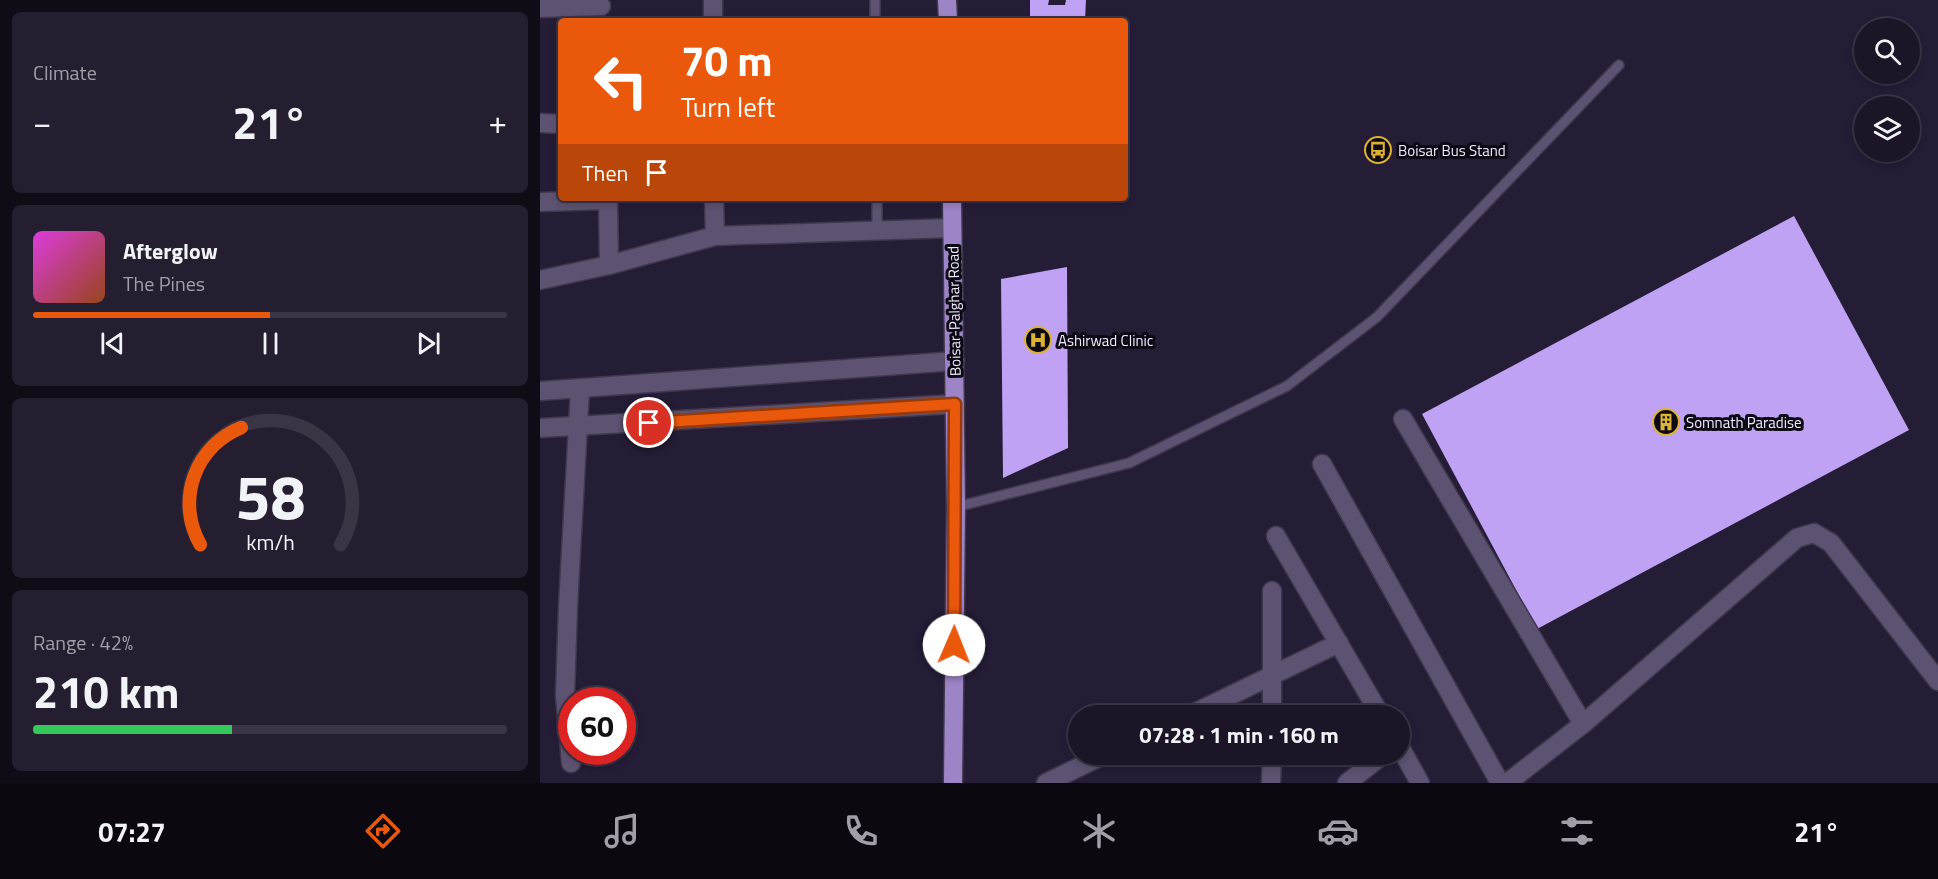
<!DOCTYPE html>
<html lang="en">
<head>
<meta charset="utf-8">
<style>
  :root { --surface:#1c1528; --page:#251e30; --text:#f1f3f6; --muted:#a09fa8; --line:#3a3445; --accent:#ea580c }
  body { margin:0; font-family:"Titillium Web",sans-serif; background:var(--page); color:var(--text); height:100vh; display:flex; flex-direction:column; font-size:22px; white-space:nowrap }
  * { box-sizing:border-box; margin:0 }
  p { font-size:20px; color:var(--muted) }
  .icon { flex:none; width:33px; height:33px; fill:none; stroke:currentColor; stroke-width:2; stroke-linecap:round; stroke-linejoin:round }
  .map { position:relative; flex:1; overflow:hidden }
  .sheet { display:flex; flex-direction:column; gap:12px; padding:12px; background:#0f0c16; width:540px }
  .sheet>* { flex:none }
  .guide { position:absolute; left:18px; top:18px; width:570px; height:183px; border-radius:6px; box-shadow:0 3px 9px #0003,0 0 0 2px var(--line); background:#ea580c; color:#fff; overflow:hidden }
  .tools { position:absolute; left:1314px; top:18px; display:grid; gap:12px }
  .tools a { display:grid; place-items:center; width:66px; height:66px; border-radius:50%; background:var(--surface); box-shadow:0 3px 9px #0003,0 0 0 2px var(--line); font-size:30px }
  .speed { position:absolute; left:18px; top:687px; display:flex; gap:12px; font-size:30px; font-weight:700; text-align:center }
  .speed>* { display:grid; place-content:center; width:78px; height:78px; border-radius:50%; background:var(--surface); box-shadow:0 3px 9px #0003,0 0 0 2px var(--line); line-height:1 }
  .speed .limit { border:9px solid #d22; background:#fff; color:#111 }
  .pin { position:absolute; display:grid; place-items:center; width:51px; height:51px; color:#fff; margin:-26px; border:3px solid #fff; border-radius:50%; box-shadow:0 2px 6px #0007 }
  .me { position:absolute; width:66px; margin:-33px; rotate:1deg; stroke-linejoin:round; filter:drop-shadow(0 0 4px #0008) }
  .turn { display:flex; align-items:center; gap:21px; height:126px; padding:0 24px; font-size:27px }
  .turn .icon { width:78px; height:78px; stroke-width:2.5 }
  .turn b { display:block; font-size:42px; line-height:51px }
  .then { display:flex; align-items:center; height:57px; padding:0 24px; background:#0003; gap:12px; font-size:22px }
  .big { font-size:45px; font-weight:700; line-height:1.1 }
  .sheet .card { flex:1; display:flex; flex-direction:column; justify-content:center; gap:9px; min-width:0; padding:0 21px; border-radius:9px; background:var(--page) }
  .sheet .dial { align-items:center; gap:0 }
  .dial svg { height:156px; overflow:visible; fill:none; stroke:var(--line); stroke-width:7; stroke-linecap:round; text-anchor:middle }
  .dial text { fill:var(--text); stroke:none }
  .song { display:flex; align-items:center; gap:18px }
  .cover { width:72px; height:72px; border-radius:9px; background:linear-gradient(135deg,hsl(300 70% 55%),hsl(20 70% 35%)) }
  .played { height:6px; border-radius:3px; background:linear-gradient(90deg,var(--accent) 50%,var(--line) 50%) }
  .keys { display:flex; justify-content:space-around; direction:ltr }
  .heat { display:flex; justify-content:space-between; align-items:center; font-size:33px; direction:ltr }
  .charge { height:9px; border-radius:4px; background:linear-gradient(90deg,#34c759 42%,var(--line) 0) }
  .trip { position:absolute; left:528px; top:705px; width:342px; height:60px; border-radius:30px; background:var(--surface); box-shadow:0 3px 9px #0003,0 0 0 2px var(--line); font-weight:700; line-height:60px; text-align:center }
  .tab-bar { display:flex; height:96px; justify-content:space-around; align-items:center; background:#0b0810; color:var(--muted) }
  .tab-bar .icon { width:42px; height:42px }
  .tab-bar .on { color:var(--accent) }
  .tab-bar b { font-size:27px; color:var(--text) }
  main { display:flex; flex:1; min-height:0 }
  .map>svg:first-child { display:block }
  .building { fill:#c0a2f4 }
  .lines { fill:none; stroke-linecap:round; stroke-linejoin:round }
  .lane-casing { stroke:#40374d; stroke-width:12 }
  .street-casing { stroke:#40374d; stroke-width:21 }
  .primary-casing { stroke:#40374d; stroke-width:21 }
  .lane { stroke:#5d5271; stroke-width:9 }
  .street { stroke:#5d5271; stroke-width:18 }
  .primary { stroke:#9c84c6; stroke-width:18 }
  .route-casing { stroke:#983908; stroke-width:15 }
  .route { stroke:#ea580c; stroke-width:10 }
  .labels { text-anchor:middle; dominant-baseline:central; stroke-width:6; stroke-linejoin:round; paint-order:stroke }
  .poi-label { font-size:15px; fill:#efeafc; stroke:#0d0914; text-anchor:start }
  .street-label { font-size:15px; fill:#efeafc; stroke:#0d0914 }
</style>
</head>
<body>
<main>
<section class="sheet">
<div class="card"><p>Climate</p>
<div class="heat"><a>−</a><b class="big">21°</b><a>+</a></div>
</div>
<div class="card">
<div class="song"><i class="cover"></i><div><b>Afterglow</b><p>The Pines</p></div></div>
<div class="played"></div>
<div class="keys"><svg class="icon" aria-label="previous" viewBox="0 0 24 24"><path d="M18 5L8 12l10 7zM5 5v14"/></svg><svg class="icon" aria-label="pause" viewBox="0 0 24 24"><path d="M8 5v14M16 5v14"/></svg><svg class="icon" aria-label="next" viewBox="0 0 24 24"><path d="M6 5l10 7-10 7zM19 5v14"/></svg></div>
</div>
<div class="card dial"><svg viewBox="0 0 100 80">
<path d="M14 69A42 42 0 1 1 86 69"/>
<path d="M14 69A42 42 0 0 1 35 9" stroke="#ea580c"/>
<text x="50" y="56" font-size="32" font-weight="700">58</text>
<text x="50" y="72" font-size="11">km/h</text>
</svg></div>
<div class="card"><p>Range · 42%</p><b class="big">210 km</b><div class="charge"></div></div>
</section>
<div class="map">
<svg width="1398" height="783" viewBox="0 0 1398 783">
  <rect width="100%" height="100%" fill="#251c36"/>
  <g class="building">
    <polygon points="490,0 509,0 508,5 525,5 526,0 546,0 545,21 490,21"/>
    <polygon points="1254,216 1369,430 997,629 882,414"/>
    <polygon points="527,267 528,448 463,478 461,279"/>
  </g>
  <g class="lines">
    <defs>
      <g id="lane">
        <polyline points="335,0 335,21"/>
        <polyline points="337,198 337,230"/>
        <polyline points="416,507 589,463 747,386 837,317 1079,65"/>
      </g>
      <g id="street">
        <polyline points="173,0 173,21"/>
        <polyline points="0,8 61,6"/>
        <polyline points="0,123 21,124"/>
        <polyline points="68,198 69,265"/>
        <polyline points="174,198 175,236"/>
        <polyline points="0,202 68,200"/>
        <polyline points="0,280 69,265 175,236 412,228"/>
        <polyline points="0,391 415,361"/>
        <polyline points="863,419 1043,724"/>
        <polyline points="0,428 415,404"/>
        <polyline points="782,464 960,783"/>
        <polyline points="736,536 841,716"/>
        <polyline points="648,716 799,643"/>
        <polyline points="732,716 732,591"/>
        <polyline points="860,747 880,783"/>
        <polyline points="31,763 25,695 28,606 40,389"/>
        <polyline points="506,783 566,754"/>
        <polyline points="731,783 732,754"/>
        <polyline points="807,783 844,754"/>
        <polyline points="967,783 1043,724 1257,538 1274,533 1291,543 1398,681"/>
      </g>
      <g id="primary">
        <polyline points="407,0 408,21"/>
        <polyline points="412,198 416,507 413,783"/>
      </g>
    </defs>
    <use href="#lane" class="lane-casing"/>
    <use href="#street" class="street-casing"/>
    <use href="#primary" class="primary-casing"/>
    <use href="#lane" class="lane"/>
    <use href="#street" class="street"/>
    <use href="#primary" class="primary"/>
  </g>
  <g class="lines">
    <defs>
      <polyline id="route" points="109,423 415,404 414,645"/>
    </defs>
    <use href="#route" class="route-casing"/>
    <use href="#route" class="route"/>
  </g>
  <defs>
    <symbol id="bus-ring" viewBox="-11 -11 22 22"><circle r="9.5" fill="#0d0914" stroke="#dbb233" stroke-width="1.5"/><path d="M-5-6H5V4H4V6H2V4H-2V6H-4V4H-5ZM-3.5-4V0h7V-4ZM-3.5 1.2v1.5H-2V1.2ZM2 1.2v1.5H3.5V1.2Z" fill="#dbb233"/></symbol>
    <symbol id="hospital-ring" viewBox="-11 -11 22 22"><circle r="9.5" fill="#0d0914" stroke="#dbb233" stroke-width="1.5"/><path d="M-5-5h3v3.5h4V-5h3V5h-3V1.5h-4V5h-3Z" fill="#dbb233"/></symbol>
    <symbol id="building-ring" viewBox="-11 -11 22 22"><circle r="9.5" fill="#0d0914" stroke="#dbb233" stroke-width="1.5"/><path d="M-4-6H4V6H1V3H-1V6H-4ZM-2.5-4.3h1.7v1.8h-1.7ZM.8-4.3h1.7v1.8H.8ZM-2.5-1h1.7V.8h-1.7ZM.8-1h1.7V.8H.8Z" fill="#dbb233"/></symbol>
  </defs>
  <g fill-rule="evenodd">
    <use href="#bus-ring" x="823" y="135" width="30" height="30"/>
    <use href="#hospital-ring" x="483" y="325" width="30" height="30"/>
    <use href="#building-ring" x="1111" y="407" width="30" height="30"/>
  </g>
  <g class="labels">
    <g class="poi-label">
      <text x="858" y="150">Boisar Bus Stand</text>
      <text x="518" y="340">Ashirwad Clinic</text>
      <text x="1146" y="422">Somnath Paradise</text>
    </g>
    <g class="street-label">
      <text transform="translate(414 311) rotate(-91)">Boisar-Palghar Road</text>
    </g>
  </g>
</svg>
<div class="tools">
<a><svg class="icon" aria-label="search" viewBox="0 0 24 24"><circle cx="10" cy="10" r="6"/><path d="M15 15l6 6"/></svg></a>
<a><svg class="icon" aria-label="layers" viewBox="0 0 24 24"><path d="M12 4l9 5-9 5-9-5zM3 14l9 5 9-5"/></svg></a>
</div>
<div class="speed"><div class="limit">60</div></div>
<div class="pin" style="left:109px;top:423px;background:#d93025"><svg class="icon" aria-label="arrive" viewBox="0 0 24 24"><path d="M6 21V4h12l-3 4 3 4H6"/></svg></div>
<svg class="me" style="left:414px;top:645px" viewBox="-20 -20 40 40"><circle r="19" fill="#fff"/><path d="M0-13L10 11 0 6-10 11z" fill="#ea580c"/></svg>
<div class="trip">07:28 · 1 min · 160 m</div>
<div class="guide">
<div class="turn"><svg class="icon" aria-label="left" viewBox="0 0 24 24"><path d="M17 20v-9H6M10 6l-5 5 5 5"/></svg><div><b>70 m</b>Turn left</div></div>
<div class="then">Then<svg class="icon" aria-label="arrive" viewBox="0 0 24 24"><path d="M6 21V4h12l-3 4 3 4H6"/></svg></div>
</div>
</div>
</main>
<nav class="tab-bar">
<b>07:27</b>
<svg class="icon on" aria-label="directions" viewBox="0 0 24 24"><path d="M12 3l9 9-9 9-9-9zM9 14v-3h6M13 9l2 2-2 2"/></svg>
<svg class="icon" aria-label="music" viewBox="0 0 24 24"><path d="M9 18V5l10-2v13"/><circle cx="6" cy="18" r="3"/><circle cx="16" cy="16" r="3"/></svg>
<svg class="icon" aria-label="phone" viewBox="0 0 24 24"><path d="M5 4h4l2 5-3 2q2 4 5 5l2-3 5 2v4C11 20 4 13 5 4z"/></svg>
<svg class="icon" aria-label="climate" viewBox="0 0 24 24"><path d="M12 3v18M4 7l16 10M4 17L20 7"/></svg>
<svg class="icon" aria-label="car" viewBox="0 0 24 24"><path d="M5 17H2v-5l4-1 3-4h7l3 4 3 1v5h-3M9 17h6M6 11h13"/><circle cx="7" cy="17" r="2"/><circle cx="17" cy="17" r="2"/></svg>
<svg class="icon" aria-label="filters" viewBox="0 0 24 24"><path d="M4 7h16M4 17h16"/><circle cx="9" cy="7" r="2"/><circle cx="15" cy="17" r="2"/></svg>
<b>21°</b>
</nav>
</body>
</html>
